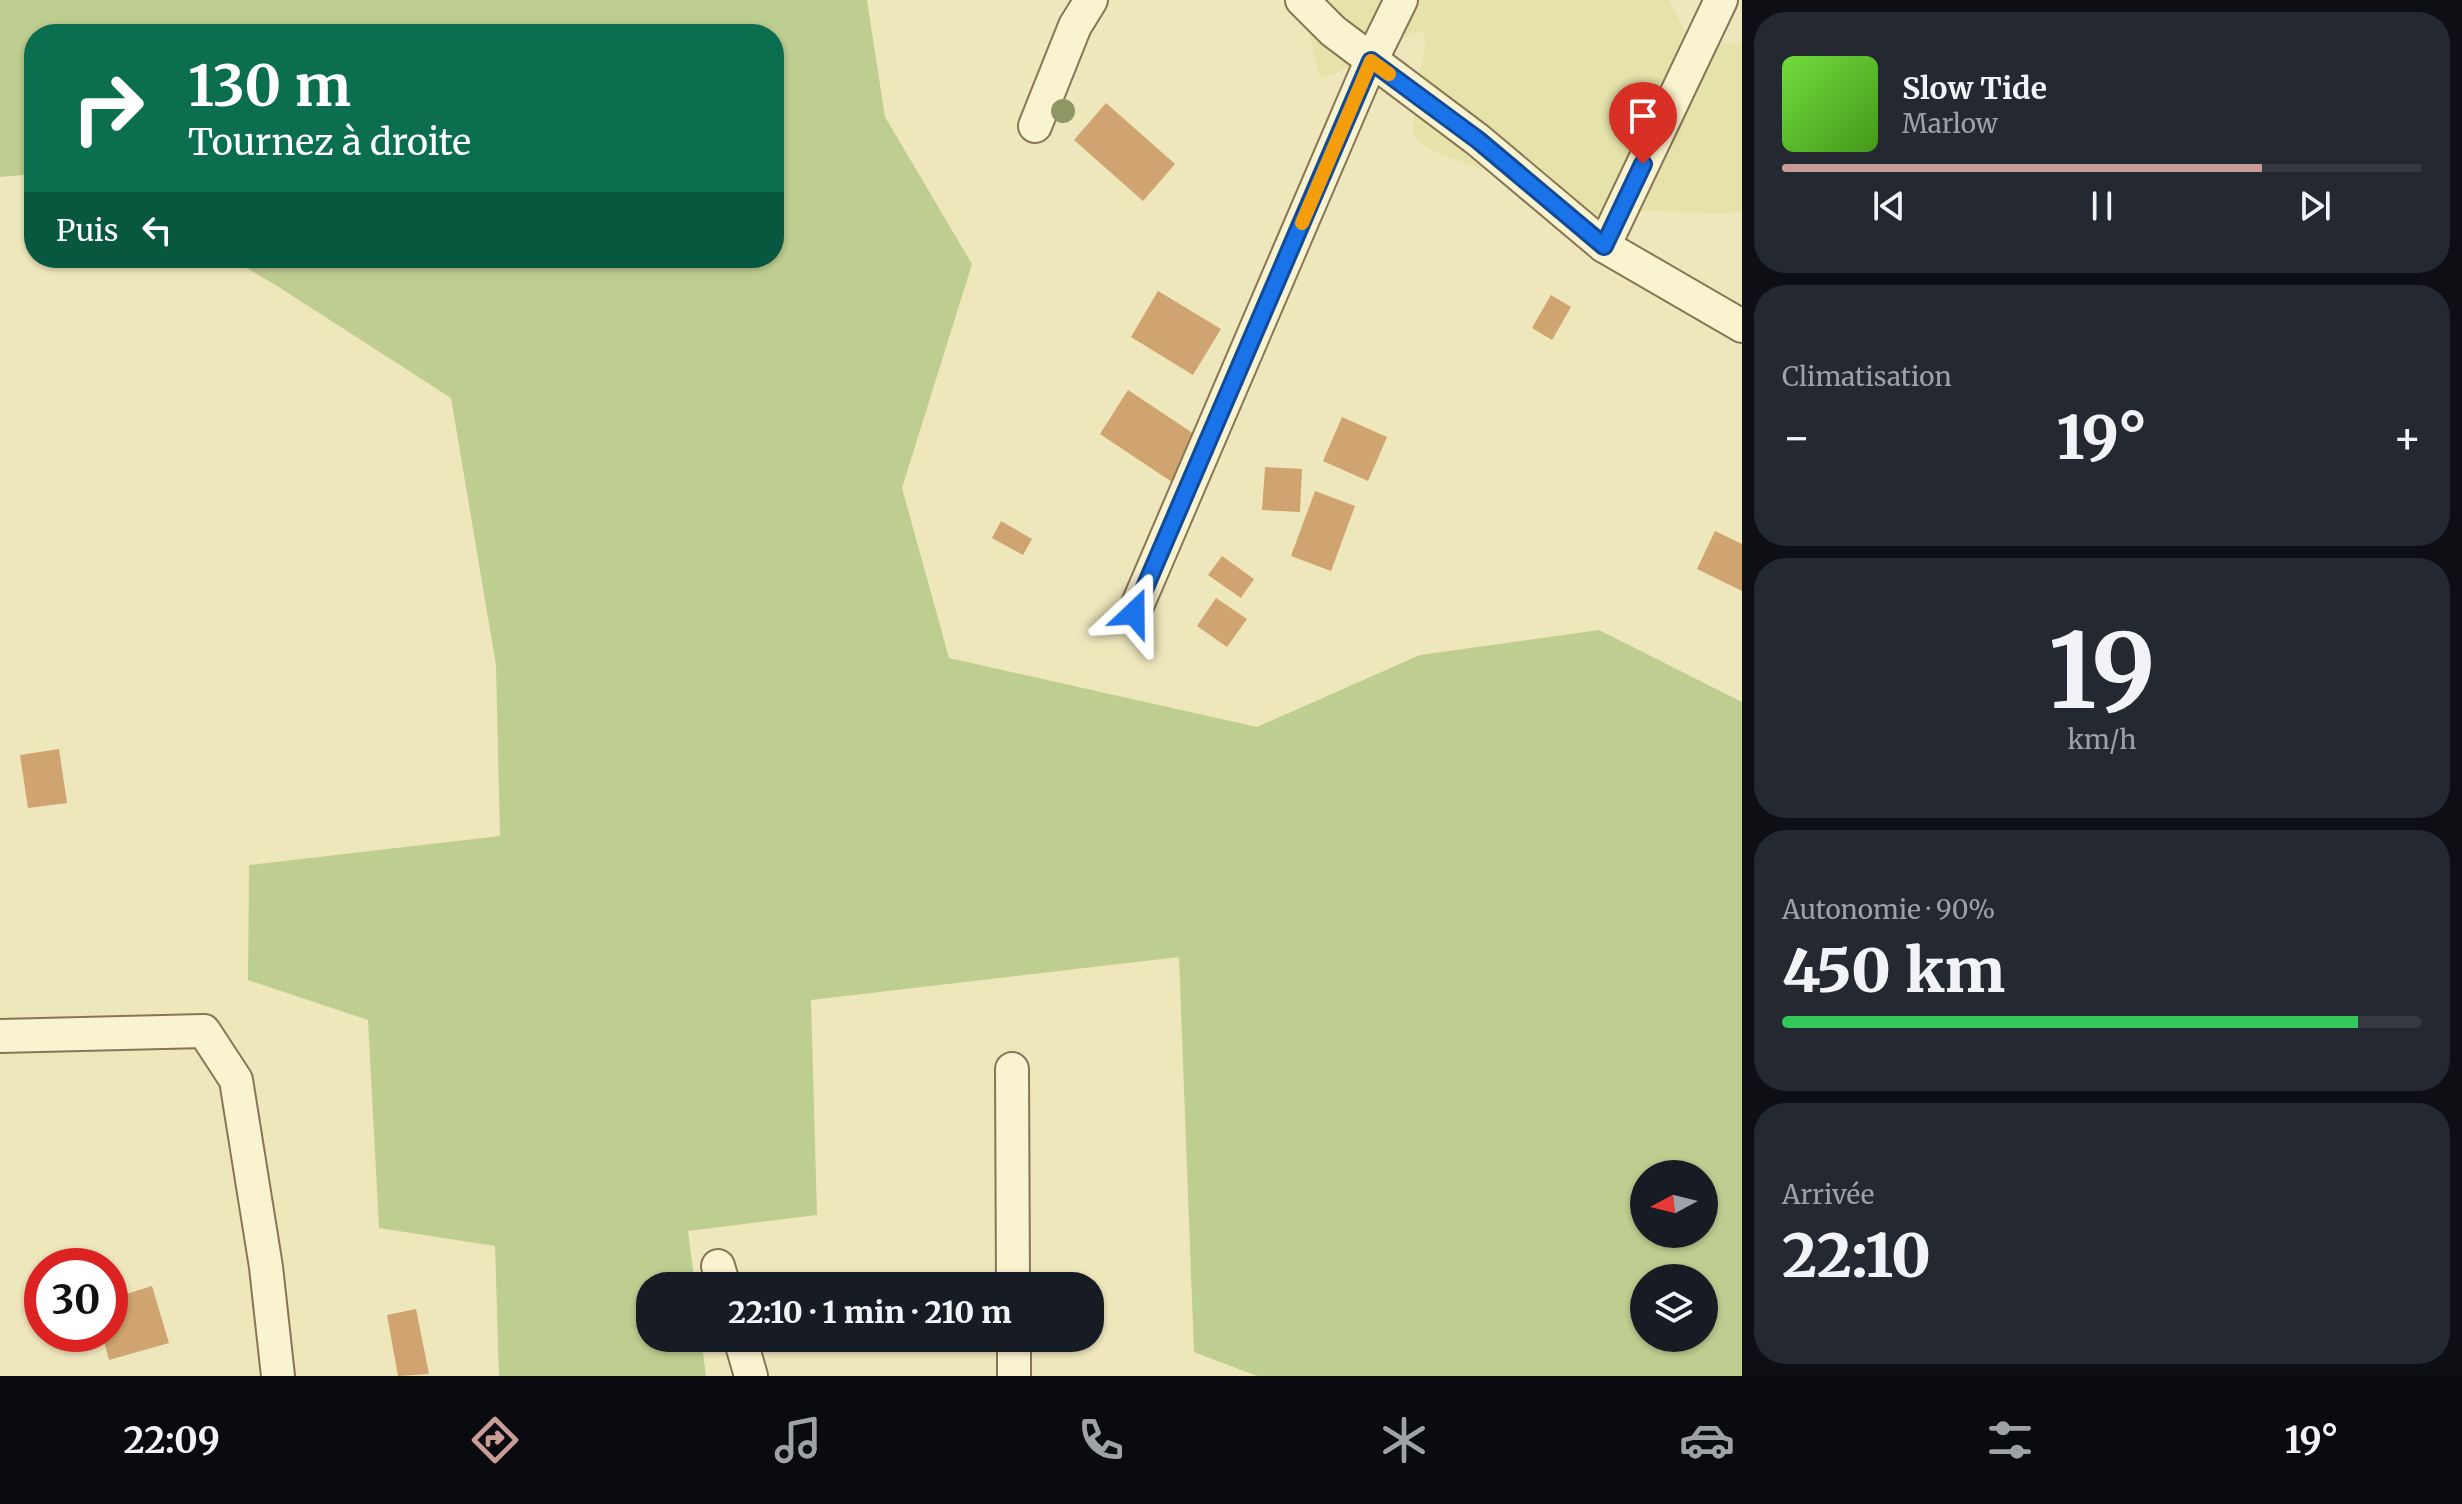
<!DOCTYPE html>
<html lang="fr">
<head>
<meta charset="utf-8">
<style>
  :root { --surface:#171b24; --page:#242831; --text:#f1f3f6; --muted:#9ea1a6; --line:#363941; --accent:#c99c97 }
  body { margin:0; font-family:Merriweather,serif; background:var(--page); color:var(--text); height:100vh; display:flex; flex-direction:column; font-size:30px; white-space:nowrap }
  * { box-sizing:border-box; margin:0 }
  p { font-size:26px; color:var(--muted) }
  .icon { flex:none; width:44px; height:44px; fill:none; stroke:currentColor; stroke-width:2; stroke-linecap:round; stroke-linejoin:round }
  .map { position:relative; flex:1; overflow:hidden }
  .panel { display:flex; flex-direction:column; gap:12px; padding:12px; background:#0d0f14; width:720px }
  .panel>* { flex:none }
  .banner { position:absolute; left:24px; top:24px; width:760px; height:244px; border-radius:32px; box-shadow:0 2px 6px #0004; background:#0b6e4f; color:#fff; overflow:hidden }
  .needle { width:52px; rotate:263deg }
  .controls { position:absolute; left:1630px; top:1160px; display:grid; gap:16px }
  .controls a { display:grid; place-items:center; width:88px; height:88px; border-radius:50%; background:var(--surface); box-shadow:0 2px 6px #0004; font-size:40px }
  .speed { position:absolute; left:24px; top:1248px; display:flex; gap:16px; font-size:40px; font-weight:700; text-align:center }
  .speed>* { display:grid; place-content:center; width:104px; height:104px; border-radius:50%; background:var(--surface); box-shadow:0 2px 6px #0004; line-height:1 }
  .speed .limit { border:12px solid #d22; background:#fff; color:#111 }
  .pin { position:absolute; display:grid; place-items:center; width:68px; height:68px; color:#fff; margin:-82px -34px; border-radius:50% 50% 50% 0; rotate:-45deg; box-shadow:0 0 8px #0007 }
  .pin .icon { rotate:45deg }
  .me { position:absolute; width:88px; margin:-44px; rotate:23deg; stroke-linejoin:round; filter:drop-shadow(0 0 6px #0008) }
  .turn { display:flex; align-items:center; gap:28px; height:168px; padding:0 32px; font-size:36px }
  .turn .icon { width:104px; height:104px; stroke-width:2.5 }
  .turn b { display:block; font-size:56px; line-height:68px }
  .then { display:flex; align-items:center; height:76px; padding:0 32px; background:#0003; gap:16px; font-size:30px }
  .big { font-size:60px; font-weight:800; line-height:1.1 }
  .panel .widget { flex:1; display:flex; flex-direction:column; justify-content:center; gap:12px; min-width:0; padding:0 28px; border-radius:32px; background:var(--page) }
  .panel .dial { align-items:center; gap:0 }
  .dial b { font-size:104px; line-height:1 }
  .song { display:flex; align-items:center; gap:24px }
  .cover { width:96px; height:96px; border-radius:12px; background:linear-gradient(135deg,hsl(100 70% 55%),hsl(100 70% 35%)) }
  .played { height:8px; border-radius:4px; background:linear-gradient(90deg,var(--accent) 75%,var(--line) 75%) }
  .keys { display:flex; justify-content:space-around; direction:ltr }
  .heat { display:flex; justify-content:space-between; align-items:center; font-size:44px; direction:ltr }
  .charge { height:12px; border-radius:6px; background:linear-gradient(90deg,#34c759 90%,var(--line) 0) }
  .trip { position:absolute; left:636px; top:1272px; width:468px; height:80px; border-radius:32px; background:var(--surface); box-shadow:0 2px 6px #0004; font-weight:800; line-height:80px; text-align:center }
  .tab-bar { display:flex; height:128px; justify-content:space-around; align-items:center; background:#090b0e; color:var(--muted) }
  .tab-bar .icon { width:56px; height:56px }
  .tab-bar .active { color:var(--accent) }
  .tab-bar b { font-size:36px; color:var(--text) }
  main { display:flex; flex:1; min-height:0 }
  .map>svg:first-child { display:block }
  .farmland { fill:#e5e3a9 }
  .green { fill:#becd90; fill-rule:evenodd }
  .building { fill:#cfa470 }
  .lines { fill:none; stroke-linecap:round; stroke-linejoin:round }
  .street-casing { stroke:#877655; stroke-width:36 }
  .street { stroke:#faf3cf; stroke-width:32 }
  .tree { fill:#8e9666 }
  .route-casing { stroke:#114b97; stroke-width:20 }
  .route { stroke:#1a73e8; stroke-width:14 }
  .slow { stroke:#f59e0b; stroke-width:14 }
</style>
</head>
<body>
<main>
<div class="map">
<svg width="1742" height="1376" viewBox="0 0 1742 1376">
  <rect width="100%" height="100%" fill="#efe7bc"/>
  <polygon class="farmland" points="1293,0 1669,0 1688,37 1700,47 1742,42 1742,211 1720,214 1648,210 1609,217 1573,215 1514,180 1445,156 1425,146 1417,139 1413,131 1419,73 1426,45 1424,32 1414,33 1334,74 1320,78 1307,25"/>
  <path class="green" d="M0,0H867L885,117L972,264L902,488L949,658L1257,727L1420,655L1599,630L1742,702V1376H1257L1194,1352L1179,957L811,1000L817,1215L688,1231L695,1286H650V1338H701L706,1376H499L495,1246L379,1228L368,1020L248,980L249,865L500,836L496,665L451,398L274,284L229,258H774V34H34V174L0,177ZM1644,1174H1704V1234H1644ZM1644,1278H1704V1338H1644Z"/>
  <g class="building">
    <polygon points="1106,103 1175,164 1143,201 1074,140"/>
    <polygon points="1158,291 1221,329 1193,375 1131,337"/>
    <polygon points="1551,295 1571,307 1552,340 1532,328"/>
    <polygon points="1128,390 1203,440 1175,484 1100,434"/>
    <polygon points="1342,417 1387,437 1368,481 1323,461"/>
    <polygon points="1265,467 1302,469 1300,512 1262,510"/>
    <polygon points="1315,491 1355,506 1331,571 1291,556"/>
    <polygon points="1001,521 1032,539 1023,555 992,538"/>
    <polygon points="1715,531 1742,544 1742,591 1697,569"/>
    <polygon points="1222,556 1254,579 1241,598 1208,575"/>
    <polygon points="1216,598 1247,619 1227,647 1197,626"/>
    <polygon points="59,749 67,803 28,808 20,755"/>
    <polygon points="152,1286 169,1343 109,1360 102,1334 110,1334 110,1299"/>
    <polygon points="416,1309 429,1374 398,1376 387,1315"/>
  </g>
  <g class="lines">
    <defs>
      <g id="street">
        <polyline points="1302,0 1333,31 1478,140 1604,246 1742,326"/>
        <polyline points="1035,126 1075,26 1091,0"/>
        <polyline points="1604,246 1721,0"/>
        <polyline points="1134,613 1371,61 1401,0"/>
        <polyline points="0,1036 204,1031 236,1080 266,1267 278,1376"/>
        <polyline points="1012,1069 1013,1286"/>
        <polyline points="718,1266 724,1286"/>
        <polyline points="740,1338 751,1376"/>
        <polyline points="1014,1338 1014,1376"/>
      </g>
    </defs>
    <use href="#street" class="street-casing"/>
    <use href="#street" class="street"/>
  </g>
  <circle class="tree" cx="1063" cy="111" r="12"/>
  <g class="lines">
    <defs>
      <polyline id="route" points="1134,613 1371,61 1478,140 1604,246 1643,164"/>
    </defs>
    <use href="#route" class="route-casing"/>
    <use href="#route" class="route"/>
    <polyline class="slow" points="1302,223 1371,61 1389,74"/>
  </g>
</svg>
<div class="controls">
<a><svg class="needle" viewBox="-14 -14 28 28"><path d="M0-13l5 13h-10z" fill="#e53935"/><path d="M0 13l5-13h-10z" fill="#9ea1a6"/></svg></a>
<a><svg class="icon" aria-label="layers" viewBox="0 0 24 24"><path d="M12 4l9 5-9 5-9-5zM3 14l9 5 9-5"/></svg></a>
</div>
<div class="speed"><div class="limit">30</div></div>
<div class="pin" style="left:1643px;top:164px;background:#d93025"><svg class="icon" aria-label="arrive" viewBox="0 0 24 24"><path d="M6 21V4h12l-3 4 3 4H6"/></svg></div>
<svg class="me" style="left:1134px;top:613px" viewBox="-20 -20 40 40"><path d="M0-17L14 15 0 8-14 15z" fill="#1a73e8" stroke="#fff" stroke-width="4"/></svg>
<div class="trip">22:10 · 1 min · 210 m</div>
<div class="banner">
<div class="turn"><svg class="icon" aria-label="right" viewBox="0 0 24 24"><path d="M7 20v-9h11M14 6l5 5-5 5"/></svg><div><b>130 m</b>Tournez à droite</div></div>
<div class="then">Puis<svg class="icon" aria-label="left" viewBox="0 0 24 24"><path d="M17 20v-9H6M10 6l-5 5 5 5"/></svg></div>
</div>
</div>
<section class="panel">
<div class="widget">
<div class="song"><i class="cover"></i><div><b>Slow Tide</b><p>Marlow</p></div></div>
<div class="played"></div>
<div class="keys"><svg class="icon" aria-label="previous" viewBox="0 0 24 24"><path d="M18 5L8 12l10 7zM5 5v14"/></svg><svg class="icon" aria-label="pause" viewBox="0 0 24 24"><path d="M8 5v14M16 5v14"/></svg><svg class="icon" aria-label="next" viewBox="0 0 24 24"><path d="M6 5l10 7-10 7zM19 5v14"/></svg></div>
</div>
<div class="widget"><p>Climatisation</p>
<div class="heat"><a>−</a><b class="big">19°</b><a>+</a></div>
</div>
<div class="widget dial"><b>19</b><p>km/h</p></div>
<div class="widget"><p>Autonomie · 90%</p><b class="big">450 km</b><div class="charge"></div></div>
<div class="widget"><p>Arrivée</p><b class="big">22:10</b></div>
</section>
</main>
<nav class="tab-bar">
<b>22:09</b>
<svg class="icon active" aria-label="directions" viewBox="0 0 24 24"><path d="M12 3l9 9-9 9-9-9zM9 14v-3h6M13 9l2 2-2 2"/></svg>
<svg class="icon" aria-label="music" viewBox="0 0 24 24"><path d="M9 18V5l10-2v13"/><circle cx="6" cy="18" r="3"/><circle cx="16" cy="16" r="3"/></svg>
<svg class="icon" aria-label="phone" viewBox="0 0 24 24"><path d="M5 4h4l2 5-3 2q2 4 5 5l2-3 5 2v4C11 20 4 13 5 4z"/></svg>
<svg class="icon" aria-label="climate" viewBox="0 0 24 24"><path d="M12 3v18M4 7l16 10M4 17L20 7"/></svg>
<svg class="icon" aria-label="car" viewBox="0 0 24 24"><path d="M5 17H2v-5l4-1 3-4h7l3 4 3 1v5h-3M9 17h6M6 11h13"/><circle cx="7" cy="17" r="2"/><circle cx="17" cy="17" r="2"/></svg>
<svg class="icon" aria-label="filters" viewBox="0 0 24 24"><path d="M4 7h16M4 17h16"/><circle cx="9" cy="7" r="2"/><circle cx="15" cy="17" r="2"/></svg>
<b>19°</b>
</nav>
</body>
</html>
